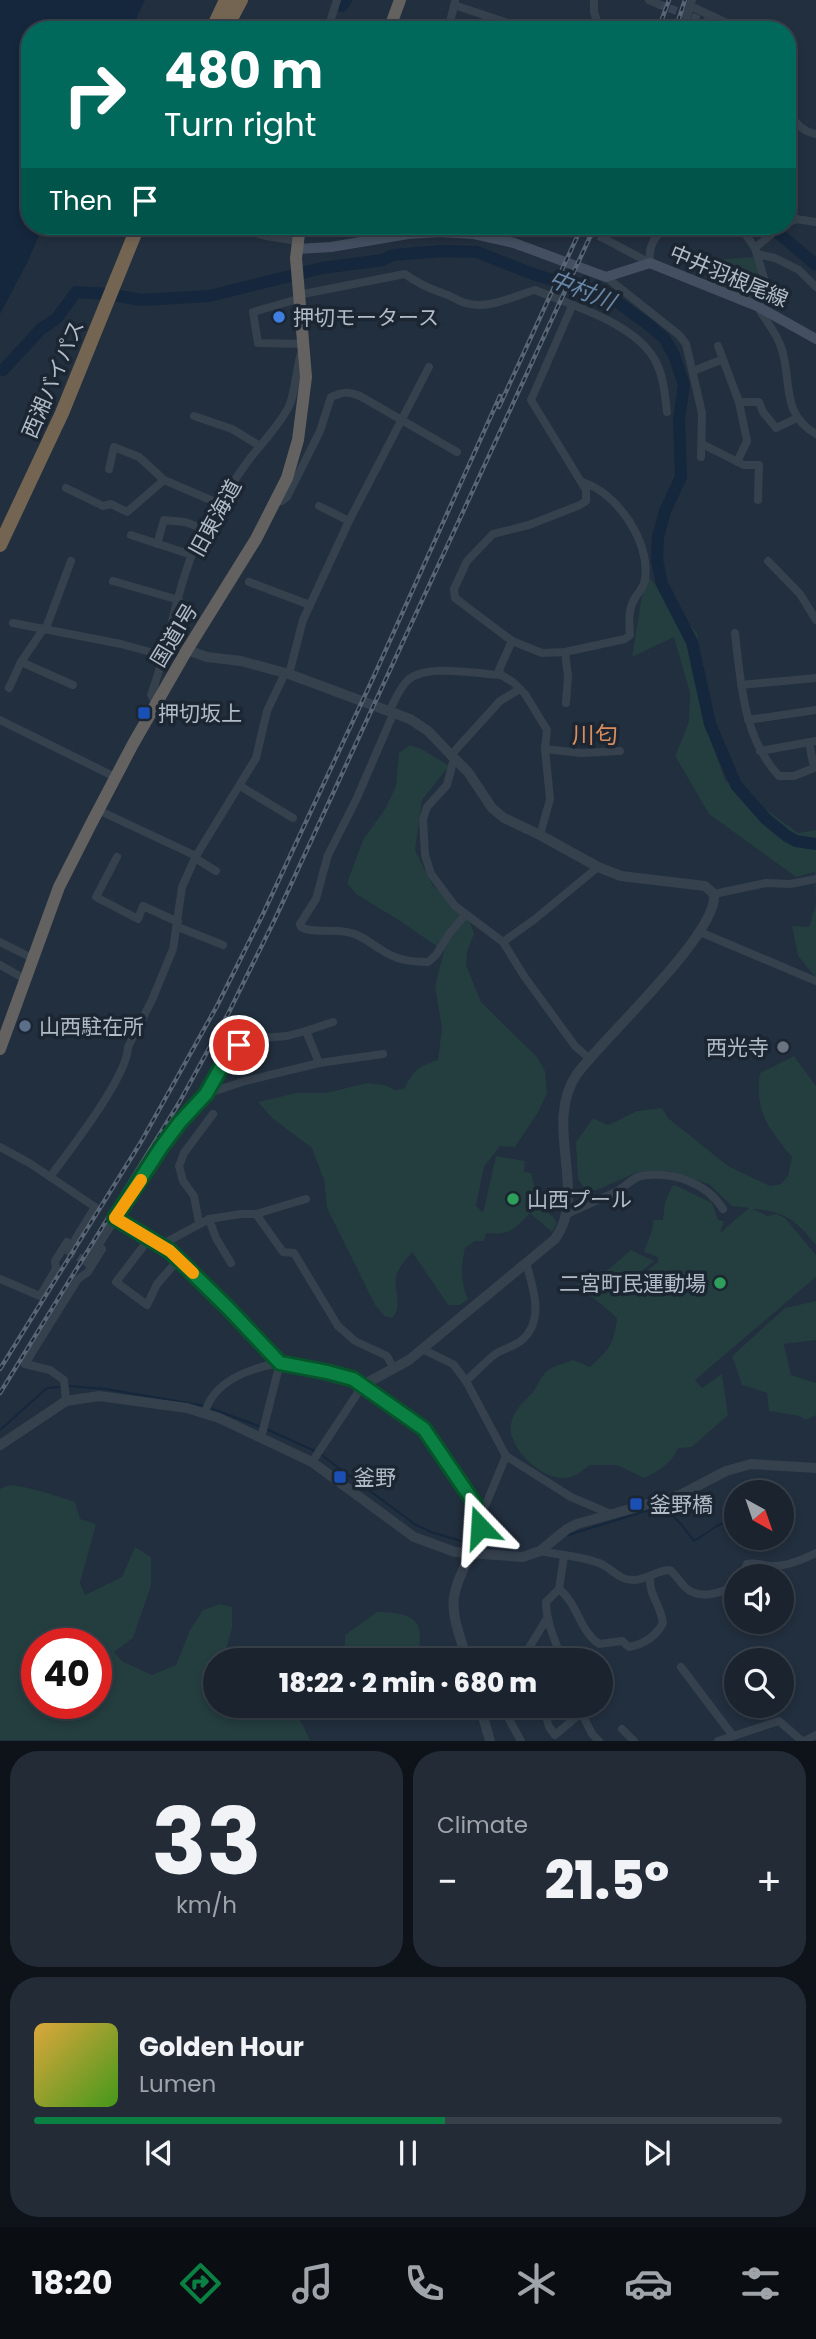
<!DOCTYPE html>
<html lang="en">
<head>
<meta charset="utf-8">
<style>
  :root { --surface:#1a232e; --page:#232b36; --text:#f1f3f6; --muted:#9fa4aa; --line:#38404a; --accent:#0b8043 }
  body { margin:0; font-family:Poppins,"Noto Sans JP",sans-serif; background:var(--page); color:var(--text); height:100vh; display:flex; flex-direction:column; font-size:26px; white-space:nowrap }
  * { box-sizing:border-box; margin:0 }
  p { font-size:23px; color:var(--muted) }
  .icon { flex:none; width:38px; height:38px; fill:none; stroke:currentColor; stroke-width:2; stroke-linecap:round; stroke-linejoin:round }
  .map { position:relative; height:1741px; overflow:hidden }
  .panel { display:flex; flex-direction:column; gap:10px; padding:10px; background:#0e1319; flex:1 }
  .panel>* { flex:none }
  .hud { position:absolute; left:21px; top:21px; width:775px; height:214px; border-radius:28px; box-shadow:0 4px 10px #0003,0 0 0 2px var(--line); background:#00695c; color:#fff; overflow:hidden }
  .needle { width:46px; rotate:140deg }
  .controls { position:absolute; left:724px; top:1480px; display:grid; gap:14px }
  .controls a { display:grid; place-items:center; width:70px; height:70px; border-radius:50%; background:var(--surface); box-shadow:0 4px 10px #0003,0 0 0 2px var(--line); font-size:35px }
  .speed { position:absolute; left:21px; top:1628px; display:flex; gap:14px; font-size:35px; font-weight:700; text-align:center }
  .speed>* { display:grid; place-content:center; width:91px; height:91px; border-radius:50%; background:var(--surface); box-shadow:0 4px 10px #0003,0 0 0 2px var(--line); line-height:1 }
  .speed .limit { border:10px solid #d22; background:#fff; color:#111 }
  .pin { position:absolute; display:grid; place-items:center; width:60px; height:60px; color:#fff; margin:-30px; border:4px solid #fff; border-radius:50%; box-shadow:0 2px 7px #0007 }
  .me { position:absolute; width:77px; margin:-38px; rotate:340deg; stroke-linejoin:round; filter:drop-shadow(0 0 5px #0008) }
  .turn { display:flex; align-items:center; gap:24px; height:147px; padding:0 28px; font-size:32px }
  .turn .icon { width:91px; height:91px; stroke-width:2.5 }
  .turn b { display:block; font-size:49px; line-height:60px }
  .then { display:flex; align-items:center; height:66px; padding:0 28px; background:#0003; gap:14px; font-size:26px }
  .big { font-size:52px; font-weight:800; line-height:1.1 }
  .panel .widget { flex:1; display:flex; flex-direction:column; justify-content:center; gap:10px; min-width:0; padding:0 24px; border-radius:28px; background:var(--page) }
  .panel .dial { align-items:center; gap:0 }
  .dial b { font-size:91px; line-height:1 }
  .song { display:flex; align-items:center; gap:21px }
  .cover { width:84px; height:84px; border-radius:10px; background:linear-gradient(135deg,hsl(40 70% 55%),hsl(100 70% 35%)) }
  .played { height:7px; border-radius:4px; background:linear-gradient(90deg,var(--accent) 55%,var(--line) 55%) }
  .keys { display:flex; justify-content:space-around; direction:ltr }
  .heat { display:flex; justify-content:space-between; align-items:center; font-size:38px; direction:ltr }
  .panel .tiles { flex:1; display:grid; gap:10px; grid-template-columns:1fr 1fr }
  .widget:last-child { grid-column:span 2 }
  .trip { position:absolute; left:203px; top:1648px; width:410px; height:70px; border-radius:35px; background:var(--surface); box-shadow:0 4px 10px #0003,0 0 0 2px var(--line); font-weight:800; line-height:70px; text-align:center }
  .menu { display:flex; height:112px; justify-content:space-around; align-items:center; background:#0a0e12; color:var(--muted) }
  .menu .icon { width:49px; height:49px }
  .menu .active { color:var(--accent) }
  .menu b { font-size:32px; color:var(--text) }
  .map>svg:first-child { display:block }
  .green { fill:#243d3f; fill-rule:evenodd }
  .water { fill:#15273c }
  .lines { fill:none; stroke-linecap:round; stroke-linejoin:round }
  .stream { stroke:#15273c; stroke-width:2 }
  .river { stroke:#15273c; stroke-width:12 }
  .minor-tunnel { stroke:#384453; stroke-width:8; stroke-dasharray:8 4; stroke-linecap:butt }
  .minor { stroke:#36414e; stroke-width:8 }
  .tertiary { stroke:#36414e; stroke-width:10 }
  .secondary { stroke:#445061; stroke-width:10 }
  .trunk { stroke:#646260; stroke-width:12 }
  .motorway { stroke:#746553; stroke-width:14 }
  .rail-casing { stroke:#586575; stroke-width:4.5 }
  .rail { stroke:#1b2632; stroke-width:2; stroke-dasharray:5; stroke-linecap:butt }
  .route-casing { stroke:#07532c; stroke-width:18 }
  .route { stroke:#0b8043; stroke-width:12 }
  .slow { stroke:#f59e0b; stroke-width:12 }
  .shop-dot { fill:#3f7fe0; stroke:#1b2632; stroke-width:2.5 }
  .transit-dot { fill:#1a4fb4; stroke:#1b2632; stroke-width:2.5 }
  .service-dot { fill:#5c6f8a; stroke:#1b2632; stroke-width:2.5 }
  .worship-dot { fill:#6b7280; stroke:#1b2632; stroke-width:2.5 }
  .leisure-dot { fill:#2e9e5b; stroke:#1b2632; stroke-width:2.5 }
  .labels { text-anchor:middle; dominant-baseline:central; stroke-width:7; stroke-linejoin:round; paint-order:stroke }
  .street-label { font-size:21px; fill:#b2bcc9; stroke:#1b2632 }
  .poi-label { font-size:21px; fill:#b2bcc9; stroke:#1b2632; text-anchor:start }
  .water-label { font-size:23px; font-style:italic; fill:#6988a9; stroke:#1b2632 }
  .neighbourhood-label { font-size:23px; fill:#d98d5d; stroke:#1b2632 }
</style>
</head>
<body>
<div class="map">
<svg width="816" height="1741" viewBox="0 0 816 1741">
  <rect width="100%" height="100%" fill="#222f3e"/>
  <g class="green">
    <polygon points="754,257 763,288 756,301 711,285 714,260"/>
    <polygon points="648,576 697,633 705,724 725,780 798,833 816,830 816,978 798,956 792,926 809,927 816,904 815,872 796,877 709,814 675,756 689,722 690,693 674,637 632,657 642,596"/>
    <path d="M410,745L422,749L449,766L422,800L415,850L433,886L467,912L474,934L467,952L466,965L481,1002L538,1058L545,1071L547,1093L538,1112L515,1147L500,1146L484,1167L476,1205L483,1213L496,1156L525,1161L524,1172L531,1173L535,1188L543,1194L537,1204L553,1217L557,1223L552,1232L530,1213C516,1229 507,1236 486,1233L484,1241H475L465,1248C461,1266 460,1281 468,1299L460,1305H448L412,1252C407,1259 397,1269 396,1277C394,1291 403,1307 392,1318L384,1316L375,1305L327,1208L324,1180L312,1148L272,1118L258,1102L296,1093H326L367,1083L384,1085L395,1090L404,1089C414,1070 418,1066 438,1060L442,1028L435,987L444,951L397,919L356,894L347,883L363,840L385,809L396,786L399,753Z"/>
    <path d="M794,1056L816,1086V1245C797,1221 783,1210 752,1209L768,1216L777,1214L786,1219L816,1255V1277L695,1380L702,1388L722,1374L728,1415L692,1447L678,1448C672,1463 659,1471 644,1478L617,1465H590C581,1472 573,1479 561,1478C539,1477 507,1447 511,1424C513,1410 524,1402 532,1393C537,1387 541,1376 547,1371C554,1366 565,1363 573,1360L590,1367C609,1350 614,1344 617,1318L577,1284L609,1269L631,1250L654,1261L637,1275L635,1280L658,1262V1257L644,1252L653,1227V1220H663L665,1202L672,1186L675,1185L712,1203L718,1220L724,1221L720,1233L749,1208L732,1206L709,1184L668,1171L638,1172L597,1190L586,1191L578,1179L576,1142L593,1118L608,1125L637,1111L662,1108L668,1118L728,1166L770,1186L781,1184L788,1176L792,1157C769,1129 754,1112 760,1073Z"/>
    <polygon points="816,1301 816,1340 784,1344 791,1375 816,1383 816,1415 806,1420 799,1416 769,1411 767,1393 742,1385 732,1356 785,1308"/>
    <path d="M9,1485C32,1487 54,1495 75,1502L80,1519L96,1524L80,1583L85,1595L122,1577L135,1547L151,1557V1586L133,1638L114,1652L122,1661L152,1675L176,1665L190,1630L203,1610L220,1604L232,1607V1628L223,1661H215V1706H293L310,1740H0V1489ZM37,1643H96V1703H37Z"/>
    <path d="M377,1612C416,1612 427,1622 416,1661H350L345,1647V1635Z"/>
  </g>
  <polygon class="water" points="0,0 145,0 131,30 30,30 30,226 43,226 27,263 0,314"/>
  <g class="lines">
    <g class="stream">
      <polyline points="69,1386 106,1389 205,1406"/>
      <polyline points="210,1408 261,1427"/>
      <polyline points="266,1429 315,1451"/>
      <polyline points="0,1430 47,1388 60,1387"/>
      <polyline points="320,1454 416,1525 431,1532 461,1541"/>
      <path d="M568,1535L659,1507C674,1513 685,1529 694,1541L717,1526L737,1517"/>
    </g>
    <g class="river">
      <polyline points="342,6 346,0"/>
      <polyline points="342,27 344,30"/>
      <polyline points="770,226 816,265"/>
      <polyline points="0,370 3,370 41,329 57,318 76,292 108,294 141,300 209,296 322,268 383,260 393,255 442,251 477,252 533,274 612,298 650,326 664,338 674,355 684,385 679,419 681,477 665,511 658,537 657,560 662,584 692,642 710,724 736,785 766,819 787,836 796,841 816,844"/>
    </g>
    <g class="minor-tunnel">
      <polyline points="658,4 708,23"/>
      <polyline points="577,226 605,239"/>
      <polyline points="68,1251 85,1261"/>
    </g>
    <g class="minor">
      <polyline points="594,0 594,12 600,30"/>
      <polyline points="649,0 658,4"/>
      <polyline points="454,5 511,24"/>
      <polyline points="690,6 742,30"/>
      <polyline points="708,23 721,30"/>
      <polyline points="334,30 330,22 337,0"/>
      <polyline points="448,30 455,2"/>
      <polyline points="683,30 692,0"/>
      <path d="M788,110C794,122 803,132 816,134"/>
      <polyline points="788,210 796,219"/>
      <polyline points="788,223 796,219 816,222"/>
      <polyline points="229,226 266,236 297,241"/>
      <polyline points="610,226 605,239 650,263"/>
      <polyline points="740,226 755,248"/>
      <path d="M781,226L755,248L767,288L757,306C765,320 778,334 782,350C792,383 781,414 816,434"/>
      <polyline points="757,254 775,258 799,270 816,287"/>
      <path d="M650,263C648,246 654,236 668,226"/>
      <polyline points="606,277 679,335 686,344 702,413 701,457"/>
      <path d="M298,295L405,274C417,283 430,289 445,294C452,296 458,301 465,303C488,310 514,296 535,290C573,306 639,324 657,364C664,379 665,396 667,412"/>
      <path d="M572,306L531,400L586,490V501L580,505L529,525L493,534L467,561L454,589L455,598L512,641L542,653L565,652L625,639L630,635C629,623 628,609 635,598C639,591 644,588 645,579C651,543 617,492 582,482"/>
      <polyline points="718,346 739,402 759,402 763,412 776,428 797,418"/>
      <polyline points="693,371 721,360"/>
      <polyline points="194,416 232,429 260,446"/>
      <polyline points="702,444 744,465 759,465 758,500"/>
      <polyline points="737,462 747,441 739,402"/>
      <polyline points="109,469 114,447 139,457 164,480 220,504"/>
      <polyline points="66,488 103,506 111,504 127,512 164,480"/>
      <path d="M277,501H282L287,497L320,431L331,397C343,392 348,391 360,396L457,452"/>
      <polyline points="319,506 349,521"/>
      <polyline points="131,535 192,555"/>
      <polyline points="157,544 164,520 185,522 204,529"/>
      <polyline points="768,561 800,594 816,620"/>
      <polyline points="113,581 179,600"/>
      <polyline points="249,582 310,605"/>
      <polyline points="13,623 121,644 165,656"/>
      <polyline points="46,628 71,561"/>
      <path d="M735,633C741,683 743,738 779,776H794L814,768L809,742"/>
      <polyline points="512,641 499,670 501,675 513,682 525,694 547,730 545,749 550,799 540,835"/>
      <polyline points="565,652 568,676 566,703"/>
      <polyline points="21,662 73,685"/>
      <polyline points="289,674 303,620 349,521 429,367"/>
      <polyline points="741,685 816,678"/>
      <polyline points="9,688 21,662 44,628"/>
      <path d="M156,703L151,695C169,647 175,594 195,547C207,517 230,487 248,461C261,444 276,429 287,410C297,393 295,365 304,344L258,343L253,312L298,299"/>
      <path d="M390,710C395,700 399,689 407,681C425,663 477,674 501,675"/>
      <path d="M394,712L356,800L328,855L316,899L300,924L301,927C313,934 336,928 351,933C363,936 370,943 380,949C396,960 410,962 428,962L436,955L449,934L465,915"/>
      <polyline points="0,720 115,777"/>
      <polyline points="748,720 816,710"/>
      <polyline points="545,749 581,753 620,751"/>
      <polyline points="760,751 816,741"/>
      <polyline points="451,755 500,701 520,689"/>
      <polyline points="454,758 447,785 427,807 423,819 425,855 431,874 455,906 503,942 524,976 575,1046 590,1059"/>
      <polyline points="240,786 293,818"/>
      <polyline points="98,810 196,856"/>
      <polyline points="117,857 96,897 138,919 143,906 178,922"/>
      <polyline points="195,858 216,871"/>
      <polyline points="714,894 766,883 790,884 816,879"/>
      <polyline points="178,927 223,945"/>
      <polyline points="700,932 816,981"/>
      <polyline points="0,942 32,958"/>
      <polyline points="503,942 535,919 598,867"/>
      <polyline points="0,965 25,979"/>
      <polyline points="306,1031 333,1022"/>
      <polyline points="206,1094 245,1081 319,1063 383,1054"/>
      <polyline points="0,1147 31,1164 95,1207 68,1251"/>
      <path d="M50,1177C69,1151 128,1076 128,1047L152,1000L173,949L182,887L196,856L256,758L267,711L285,673"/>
      <polyline points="256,1214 283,1252 294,1253 338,1326 355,1341 387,1356 394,1369"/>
      <path d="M567,1214C584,1206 601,1199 617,1191C625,1187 632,1178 641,1176C672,1171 706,1182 723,1209"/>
      <polyline points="115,1218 170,1251 280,1363 261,1438"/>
      <polyline points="209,1219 216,1238 231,1263"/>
      <polyline points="199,1223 194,1196 183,1181 179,1166 184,1153 213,1114"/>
      <polyline points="149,1239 116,1282 147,1305 157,1284 179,1259"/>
      <polyline points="161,1245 209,1219 241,1214 256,1214 306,1199"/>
      <polyline points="85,1261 87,1263 162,1146 180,1122 206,1094 227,1057 239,1045 249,1039 287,1036 306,1031 319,1063"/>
      <polyline points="0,1279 40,1296 56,1269 55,1261 67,1242"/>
      <polyline points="422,1349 453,1364 466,1381 506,1456 571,1497 613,1515"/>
      <path d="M466,1381C475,1373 484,1363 494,1355C502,1349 514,1347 522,1340C545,1320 533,1287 526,1263"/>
      <polyline points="66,1401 64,1380 50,1370 25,1364 78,1279 88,1272 102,1249"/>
      <path d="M205,1413C213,1381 250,1368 280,1363"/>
      <polyline points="312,1462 363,1385"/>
      <polyline points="479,1514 486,1504 506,1456"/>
      <path d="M540,1551C559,1555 582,1556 599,1563C612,1568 618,1580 633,1580C648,1580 656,1570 670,1570C676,1575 679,1581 685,1587C699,1601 722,1593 737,1584"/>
      <path d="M741,1577L747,1564C756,1562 761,1565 770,1566C786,1567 802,1560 816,1553"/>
      <path d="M559,1589C578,1604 579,1630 599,1644L622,1641L629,1647C645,1644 656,1636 663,1623C661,1606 649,1595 650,1578"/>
      <polyline points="521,1661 546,1620"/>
      <path d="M562,1661C556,1641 546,1623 546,1602L559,1589L564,1556"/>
      <polyline points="681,1667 733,1736"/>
      <polyline points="507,1706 505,1712 521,1741"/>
      <polyline points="543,1706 549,1727 555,1735 581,1713"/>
      <polyline points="578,1706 592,1734 599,1741"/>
      <polyline points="483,1716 505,1712"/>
      <polyline points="622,1729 634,1741"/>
      <polyline points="718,1741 779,1721 802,1741"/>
      <polyline points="804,1741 816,1735"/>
    </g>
    <g class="tertiary">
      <path d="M187,650L207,657L241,661L289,674L410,719L428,731L454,758L468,772L492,808L504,818L540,835L598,867L621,876L705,886L714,894C719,933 603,1038 577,1074C542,1124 589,1193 555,1239L409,1360L363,1385L428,1432L479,1514C482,1549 459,1565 454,1597C451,1618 462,1640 467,1661"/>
      <polyline points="280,1363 341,1375 363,1385"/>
      <polyline points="0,1445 66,1401 99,1396 187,1408 219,1418 312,1462 414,1537 455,1552 523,1557 540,1551 567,1529 577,1524 680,1495 726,1471 751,1464 816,1468"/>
      <polyline points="480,1706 490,1741"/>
    </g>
    <polyline class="secondary" points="297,249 331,247 408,234 440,232 474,234 514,243 606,277 650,263 757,306 816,339"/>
    <g class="trunk">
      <polyline points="389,30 400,0"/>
      <polyline points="0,1049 59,887 91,824 133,744 187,650 256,539 287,478 298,440 306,377 296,258 300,226"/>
    </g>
    <g class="motorway">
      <polyline points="212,30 226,0"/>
      <polyline points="225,30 241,0"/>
      <polyline points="0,545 62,413 138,226"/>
    </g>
    <defs>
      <g id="rail">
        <polyline points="658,30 669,0"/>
        <polyline points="675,30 685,0"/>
        <polyline points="499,407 582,226"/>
        <polyline points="0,1369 141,1142 217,1006 263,914 374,676 500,396"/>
        <polyline points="0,1393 179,1103 229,1012 275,919 595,226"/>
      </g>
    </defs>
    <use href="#rail" class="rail-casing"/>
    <use href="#rail" class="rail"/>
  </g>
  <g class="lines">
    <defs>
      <polyline id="route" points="239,1045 227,1057 206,1094 180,1122 162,1146 115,1218 170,1251 228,1308 280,1363 327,1372 353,1379 424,1429 475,1504 480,1527"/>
    </defs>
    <use href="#route" class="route-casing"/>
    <use href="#route" class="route"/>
    <polyline class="slow" points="141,1180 115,1218 170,1251 193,1273"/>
  </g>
  <circle class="shop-dot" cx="279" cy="317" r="7"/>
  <g class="transit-dot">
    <rect x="137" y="706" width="14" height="14" rx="3.5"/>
    <rect x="333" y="1470" width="14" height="14" rx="3.5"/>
    <rect x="629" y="1497" width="14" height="14" rx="3.5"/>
  </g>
  <circle class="service-dot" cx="25" cy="1026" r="7"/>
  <circle class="worship-dot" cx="783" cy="1047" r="7"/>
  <g class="leisure-dot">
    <circle cx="513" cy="1199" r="7"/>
    <circle cx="720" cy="1283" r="7"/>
  </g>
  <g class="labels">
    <g class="street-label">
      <text transform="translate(729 276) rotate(23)">中井羽根尾線</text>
      <text transform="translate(53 379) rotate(-67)">西湘バイパス</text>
      <text transform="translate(215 518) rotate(-61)">旧東海道</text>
      <text transform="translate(174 635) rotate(-59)">国道1号</text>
    </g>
    <g class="poi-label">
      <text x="293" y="317">押切モータース</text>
      <text x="158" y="713">押切坂上</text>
      <text x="39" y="1026">山西駐在所</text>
      <text x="769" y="1047" text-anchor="end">西光寺</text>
      <text x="527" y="1199">山西プール</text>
      <text x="706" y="1283" text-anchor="end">二宮町民運動場</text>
      <text x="354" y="1477">釜野</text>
      <text x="650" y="1504">釜野橋</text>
    </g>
    <g class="water-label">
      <text transform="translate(582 290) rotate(22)">中村川</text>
    </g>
    <g class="neighbourhood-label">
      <text x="595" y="735">川匂</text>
    </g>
  </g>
</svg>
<div class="controls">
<a><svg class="needle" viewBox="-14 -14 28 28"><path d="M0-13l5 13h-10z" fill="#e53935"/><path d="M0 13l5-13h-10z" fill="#9fa4aa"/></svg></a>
<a><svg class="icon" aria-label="sound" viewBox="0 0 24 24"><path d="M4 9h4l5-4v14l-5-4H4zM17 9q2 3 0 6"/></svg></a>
<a><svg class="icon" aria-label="search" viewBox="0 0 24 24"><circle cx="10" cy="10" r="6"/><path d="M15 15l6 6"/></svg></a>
</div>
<div class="speed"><div class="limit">40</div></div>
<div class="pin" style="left:239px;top:1045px;background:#d93025"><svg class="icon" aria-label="arrive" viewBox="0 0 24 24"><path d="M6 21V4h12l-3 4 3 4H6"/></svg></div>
<svg class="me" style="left:480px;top:1527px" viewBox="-20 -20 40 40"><path d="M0-17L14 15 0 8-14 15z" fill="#0b8043" stroke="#fff" stroke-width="4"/></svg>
<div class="trip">18:22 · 2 min · 680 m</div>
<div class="hud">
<div class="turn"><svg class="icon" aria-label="right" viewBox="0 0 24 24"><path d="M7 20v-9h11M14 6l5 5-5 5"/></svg><div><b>480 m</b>Turn right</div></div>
<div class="then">Then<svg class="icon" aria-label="arrive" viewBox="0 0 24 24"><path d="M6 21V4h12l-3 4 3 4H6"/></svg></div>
</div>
</div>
<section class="panel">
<div class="tiles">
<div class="widget dial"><b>33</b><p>km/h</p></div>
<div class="widget"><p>Climate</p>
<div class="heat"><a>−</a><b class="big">21.5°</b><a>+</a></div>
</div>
<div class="widget">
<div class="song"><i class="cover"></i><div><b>Golden Hour</b><p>Lumen</p></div></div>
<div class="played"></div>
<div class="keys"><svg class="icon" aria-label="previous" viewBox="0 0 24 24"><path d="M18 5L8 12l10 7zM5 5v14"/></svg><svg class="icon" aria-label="pause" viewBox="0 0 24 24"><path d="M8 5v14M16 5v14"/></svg><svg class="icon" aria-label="next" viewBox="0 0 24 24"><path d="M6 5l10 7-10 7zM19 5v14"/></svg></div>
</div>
</div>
</section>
<nav class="menu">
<b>18:20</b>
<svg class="icon active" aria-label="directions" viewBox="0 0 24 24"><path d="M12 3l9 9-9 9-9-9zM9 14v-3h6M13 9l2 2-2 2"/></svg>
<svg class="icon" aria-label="music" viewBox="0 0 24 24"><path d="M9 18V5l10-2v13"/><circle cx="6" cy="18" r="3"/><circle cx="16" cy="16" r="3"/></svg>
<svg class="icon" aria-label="phone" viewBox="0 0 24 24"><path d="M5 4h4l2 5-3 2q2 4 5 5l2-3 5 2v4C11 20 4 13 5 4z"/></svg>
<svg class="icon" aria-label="climate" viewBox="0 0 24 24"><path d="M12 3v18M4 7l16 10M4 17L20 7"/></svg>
<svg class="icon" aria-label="car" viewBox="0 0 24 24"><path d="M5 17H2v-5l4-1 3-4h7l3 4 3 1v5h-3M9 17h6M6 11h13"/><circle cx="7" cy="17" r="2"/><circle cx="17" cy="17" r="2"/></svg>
<svg class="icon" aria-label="filters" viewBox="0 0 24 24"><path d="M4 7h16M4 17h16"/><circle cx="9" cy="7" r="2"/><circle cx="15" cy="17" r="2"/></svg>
</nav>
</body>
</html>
